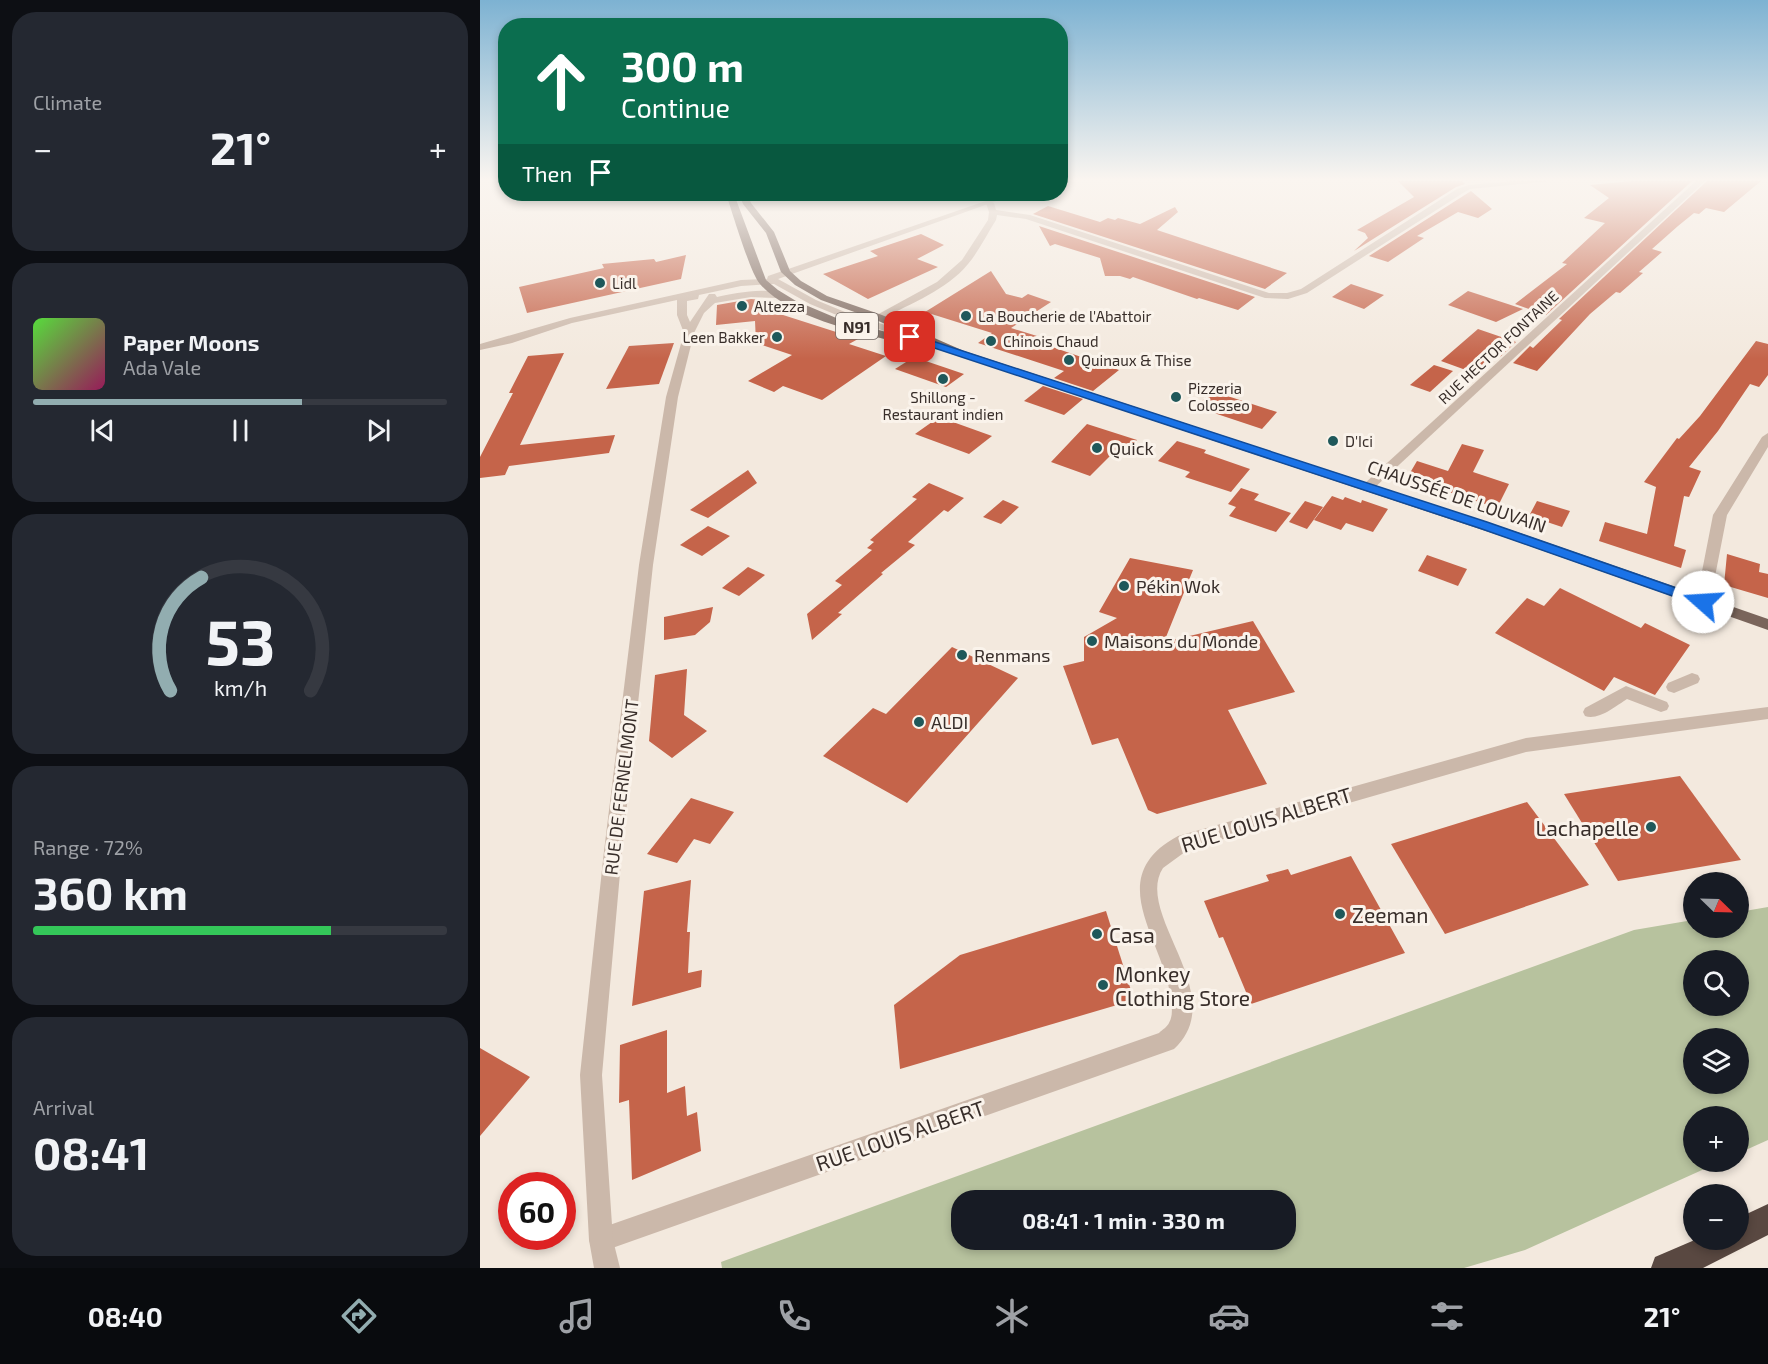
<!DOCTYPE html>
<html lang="en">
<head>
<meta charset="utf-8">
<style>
  :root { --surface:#171b24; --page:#242831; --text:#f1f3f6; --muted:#9ea1a6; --line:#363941; --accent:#92adb0 }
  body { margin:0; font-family:"Exo 2",sans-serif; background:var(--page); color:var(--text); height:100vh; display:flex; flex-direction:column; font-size:22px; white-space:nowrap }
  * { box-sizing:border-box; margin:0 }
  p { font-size:20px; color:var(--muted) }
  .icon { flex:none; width:33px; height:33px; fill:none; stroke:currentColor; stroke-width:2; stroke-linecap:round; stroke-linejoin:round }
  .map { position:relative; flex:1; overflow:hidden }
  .details { display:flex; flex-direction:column; gap:12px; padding:12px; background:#0d0f14; width:480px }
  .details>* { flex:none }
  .top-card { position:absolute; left:18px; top:18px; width:570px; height:183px; border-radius:24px; box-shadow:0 3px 9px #0003; background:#0b6e4f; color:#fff; overflow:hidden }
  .needle { width:39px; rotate:113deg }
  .controls { position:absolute; left:1203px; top:872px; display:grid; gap:12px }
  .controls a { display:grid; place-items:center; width:66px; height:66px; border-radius:50%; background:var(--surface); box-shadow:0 3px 9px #0003; font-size:30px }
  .speed { position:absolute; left:18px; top:1172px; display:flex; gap:12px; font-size:30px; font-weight:700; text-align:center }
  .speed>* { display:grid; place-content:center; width:78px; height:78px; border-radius:50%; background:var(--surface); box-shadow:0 3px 9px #0003; line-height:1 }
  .speed .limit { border:9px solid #d22; background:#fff; color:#111 }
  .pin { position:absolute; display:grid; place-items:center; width:51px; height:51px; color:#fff; margin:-26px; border-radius:12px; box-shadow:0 3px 9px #0006 }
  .me { position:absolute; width:66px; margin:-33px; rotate:289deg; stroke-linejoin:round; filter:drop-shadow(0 0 4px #0008) }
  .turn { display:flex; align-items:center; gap:21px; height:126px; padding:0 24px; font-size:27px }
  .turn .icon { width:78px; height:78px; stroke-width:2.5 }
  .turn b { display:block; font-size:42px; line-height:51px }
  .then { display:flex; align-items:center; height:57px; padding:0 24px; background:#0003; gap:12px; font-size:22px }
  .big { font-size:45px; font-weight:700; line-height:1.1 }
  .details .card { flex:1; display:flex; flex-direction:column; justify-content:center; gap:9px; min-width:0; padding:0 21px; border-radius:24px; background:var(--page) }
  .details .dial { align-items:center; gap:0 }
  .dial svg { height:156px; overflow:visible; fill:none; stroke:var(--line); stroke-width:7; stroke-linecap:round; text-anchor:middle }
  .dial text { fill:var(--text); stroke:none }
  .song { display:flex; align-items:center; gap:18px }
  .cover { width:72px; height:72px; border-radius:9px; background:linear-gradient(135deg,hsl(110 70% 55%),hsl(330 70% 35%)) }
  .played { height:6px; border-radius:3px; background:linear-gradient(90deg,var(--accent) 65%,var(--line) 65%) }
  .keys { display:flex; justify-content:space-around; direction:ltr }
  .heat { display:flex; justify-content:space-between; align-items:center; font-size:33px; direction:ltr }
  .charge { height:9px; border-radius:4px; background:linear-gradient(90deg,#34c759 72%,var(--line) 0) }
  .trip { position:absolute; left:471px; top:1190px; width:345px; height:60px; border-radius:24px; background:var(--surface); box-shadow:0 3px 9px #0003; font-weight:700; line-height:60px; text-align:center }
  .tabs { display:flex; height:96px; justify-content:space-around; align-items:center; background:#090b0e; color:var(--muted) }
  .tabs .icon { width:42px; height:42px }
  .tabs .on { color:var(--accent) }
  .tabs b { font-size:27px; color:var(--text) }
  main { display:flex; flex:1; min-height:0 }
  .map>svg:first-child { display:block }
  .green { fill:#b7c29e; fill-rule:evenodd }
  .building { fill:#c5644a }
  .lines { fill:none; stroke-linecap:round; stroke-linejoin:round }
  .pedestrian { fill:#cbb8aa; fill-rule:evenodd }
  .minor { fill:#cbb8aa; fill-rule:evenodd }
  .tertiary { fill:#cbb8aa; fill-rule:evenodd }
  .primary { fill:#7a655b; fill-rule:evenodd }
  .motorway { fill:#594841; fill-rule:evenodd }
  .route { fill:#1a73e8; stroke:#114b97; stroke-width:1.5 }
  .poi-dot { fill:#1f585a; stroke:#faf3eb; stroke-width:2 }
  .labels { text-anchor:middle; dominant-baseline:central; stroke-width:6; stroke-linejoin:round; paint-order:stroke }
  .far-poi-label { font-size:15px; fill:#382e2a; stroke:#faf3eb; text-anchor:start }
  .far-street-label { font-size:15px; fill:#382e2a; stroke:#faf3eb }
  .shield { fill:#faf3eb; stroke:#726964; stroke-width:1.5 }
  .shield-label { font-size:16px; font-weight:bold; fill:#382e2a }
  .poi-label { font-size:18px; fill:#382e2a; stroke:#faf3eb; text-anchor:start }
  .street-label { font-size:18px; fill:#382e2a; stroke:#faf3eb }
  .near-street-label { font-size:21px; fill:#382e2a; stroke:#faf3eb }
  .near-poi-label { font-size:21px; fill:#382e2a; stroke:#faf3eb; text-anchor:start }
</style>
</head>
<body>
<main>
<section class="details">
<div class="card"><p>Climate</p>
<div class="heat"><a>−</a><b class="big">21°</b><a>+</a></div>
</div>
<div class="card">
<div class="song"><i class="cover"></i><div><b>Paper Moons</b><p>Ada Vale</p></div></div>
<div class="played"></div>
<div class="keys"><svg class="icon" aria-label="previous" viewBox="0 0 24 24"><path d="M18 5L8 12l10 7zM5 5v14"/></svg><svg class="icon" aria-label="pause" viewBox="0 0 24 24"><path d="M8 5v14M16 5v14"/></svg><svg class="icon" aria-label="next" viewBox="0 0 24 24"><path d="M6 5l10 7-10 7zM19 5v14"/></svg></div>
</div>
<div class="card dial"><svg viewBox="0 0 100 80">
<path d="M14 69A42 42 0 1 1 86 69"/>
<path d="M14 69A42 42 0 0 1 30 11" stroke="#92adb0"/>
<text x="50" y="56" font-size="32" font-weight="700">53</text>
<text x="50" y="72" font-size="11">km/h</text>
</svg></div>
<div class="card"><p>Range · 72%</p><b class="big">360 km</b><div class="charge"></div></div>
<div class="card"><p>Arrival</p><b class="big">08:41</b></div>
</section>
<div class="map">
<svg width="1288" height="1268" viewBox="0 0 1288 1268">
  <rect width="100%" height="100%" fill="#f3e9de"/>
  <path class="green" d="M1288,907V1140L1259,1153L1258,1116H1214V1161H1242L1045,1250L984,1268H242L241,1262L1154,930L1213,920L1214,927H1258L1259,912ZM1214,960H1258V1005H1214ZM1214,1038H1258V1083H1214ZM482,1200H806V1239H482Z"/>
  <g class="building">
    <polygon points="918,181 982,181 985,184 976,187 874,251 888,238 885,233 877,230 934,197"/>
    <polygon points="1152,181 1212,181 1066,315 1035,304 1087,264 1082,263 1125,223 1104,218 1129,198 1110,185"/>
    <polygon points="1227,181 1281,181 1244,212 1226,208 1219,214 1214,213 1198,226 1172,249 1182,252 1159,272 1163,273 1140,293 1136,292 1110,314 1057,371 1033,363 1050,346 1053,348 1082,320 1079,319"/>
    <polygon points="991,191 1012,209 998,218 978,212 937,236 944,238 908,262 889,256"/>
    <polygon points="568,206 620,222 628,218 635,220 638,218 660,224 695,207 698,212 677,230 807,273 785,289 553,214"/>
    <polygon points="559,226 775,297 758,310 719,298 717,299 653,277 650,279 640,276 625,276 620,258 575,244 570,246"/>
    <polygon points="441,234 464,245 437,259 458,267 388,299 343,274 398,256 390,251"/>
    <polygon points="206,255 201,279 47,313 39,287 124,268 122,264 174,259 176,262"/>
    <polygon points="511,271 526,294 542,298 548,294 571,302 531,328 557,336 552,340 639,370 613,391 574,378 584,371 498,343 512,333 445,312"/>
    <polygon points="871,284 904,295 884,309 852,297"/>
    <polygon points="988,291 1043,309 1016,322 968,305"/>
    <polygon points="271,299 282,300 281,308 378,339 369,344 406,356 342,400 303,386 294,392 268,381 312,355 276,343 275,321 236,325 237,305"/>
    <polygon points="998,329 1036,342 1019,358 1013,356 994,373 961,361"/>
    <polygon points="1276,341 1288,344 1288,375 1279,387 1270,384 1238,431 1209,467 1221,471 1209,497 1204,496 1194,546 1206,550 1201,568 1119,541 1125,522 1167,534 1176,487 1164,482 1197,438 1199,439 1220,416"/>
    <polygon points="194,343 179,384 126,389 149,346"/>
    <polygon points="84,353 40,445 135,435 129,453 29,466 25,475 0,478 0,457 33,393 29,393 48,356"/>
    <polygon points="434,357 484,374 466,387 415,369"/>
    <polygon points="954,365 973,371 950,392 930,385"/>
    <polygon points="563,386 603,399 584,415 544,401"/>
    <polygon points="732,391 797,412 782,429 716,407"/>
    <polygon points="459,417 512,436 489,454 435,434"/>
    <polygon points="607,424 657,440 639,458 631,455 610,476 571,462"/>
    <polygon points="697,441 726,450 724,453 770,469 751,492 705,477 710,472 678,461"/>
    <polygon points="982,444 1004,450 993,472 1029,484 1017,508 927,478 937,461 968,471"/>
    <polygon points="268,470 277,483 228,518 210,510"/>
    <polygon points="449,483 484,498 468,512 464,510 428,542 435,545 401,573 403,574 358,613 362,614 332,640 327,614 362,585 355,581 392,550 387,548 394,542 390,540 437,499 432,497"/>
    <polygon points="761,488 779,494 774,500 811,513 796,532 749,516 756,507 748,504"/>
    <polygon points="852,496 863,500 865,497 881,503 882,500 908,509 893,532 866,523 861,530 834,520"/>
    <polygon points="523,500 539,507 521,524 503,517"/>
    <polygon points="825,501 843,507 827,529 809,522"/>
    <polygon points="1057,501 1090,511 1082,527 1049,516"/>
    <polygon points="228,526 250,536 222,556 200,545"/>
    <polygon points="1247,554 1280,564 1279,572 1288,574 1288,598 1244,585"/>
    <polygon points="947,555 987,569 978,586 938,571"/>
    <polygon points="650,558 713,570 684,642 773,621 815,692 748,710 787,784 677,814 668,810 638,738 612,745 583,666 604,661 604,637 637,618 619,612"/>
    <polygon points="268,567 285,575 259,596 242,588"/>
    <polygon points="1080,588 1161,628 1165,623 1210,645 1175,695 1134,677 1124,691 1015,633 1047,598 1064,606"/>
    <polygon points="233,607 230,622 215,635 184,640 184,617"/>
    <polygon points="472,647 538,678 427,803 343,756 393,708 406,714"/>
    <polygon points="207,669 204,715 227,731 192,758 169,741 175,675"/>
    <polygon points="1200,776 1261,860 1138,881 1084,794"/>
    <polygon points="211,798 254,812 230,844 214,839 197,863 167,854"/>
    <polygon points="1047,802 1109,885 965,934 911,844"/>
    <polygon points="871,856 925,953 771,1004 743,937 739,938 724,901 789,881 786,875 808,869 811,875"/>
    <polygon points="211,880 207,932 210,932 208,973 222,970 221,987 152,1006 164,891"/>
    <polygon points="626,911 654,1000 420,1069 414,1005 480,955"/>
    <polygon points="187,1030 187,1093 205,1086 207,1116 217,1112 221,1151 152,1180 149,1100 139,1103 140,1045"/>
    <polygon points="0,1048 50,1077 0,1136"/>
  </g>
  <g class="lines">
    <g class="pedestrian">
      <polygon points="1212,673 1218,675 1220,679 1218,683 1194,693 1188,691 1186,687 1188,683"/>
      <path d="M1146,686L1187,702L1189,706L1187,710L1181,712L1147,699C1136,706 1118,721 1105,716L1103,712L1105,708Z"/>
    </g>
    <g class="minor">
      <path d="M1033,181H1072L990,189L983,193L827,293L808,299L785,298L546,219L517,215L516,220C507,234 499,251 488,264C467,290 431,303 402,319L393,317L457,282L482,260L508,220L509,212L506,203L510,201L514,203L516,210L550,215L789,293H807L821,289L977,189L989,185Z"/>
      <polygon points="1216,181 1225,181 892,490 884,490 882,487 884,484"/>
      <polygon points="1288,433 1288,447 1247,515 1230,602 1228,606 1218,606 1216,602 1233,515 1282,437"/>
      <path d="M1288,707V719L1046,752L709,849L683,868C653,914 752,995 694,1049L121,1252L112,1249L109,1240L112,1231L121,1228L679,1033C682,1030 687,1027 689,1023C693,1016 692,1008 691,1000C685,940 620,878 698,836L1046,738Z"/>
    </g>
    <path class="tertiary" d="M526,194H536L298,279L336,300L365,312L464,344V348H456L359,316L330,304L294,284L261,286L219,295L218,299L207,301V315L210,322L229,294H235L237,297C253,294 287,286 301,295L296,298L271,297L235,303L224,313L214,333L198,397L173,565L142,851L122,1075L133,1240L140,1268H114L109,1240L100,1075L124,851L159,565L186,397L204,333L197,315V300L92,323L32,343L0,350V344L90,318L261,280L287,279L288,276Z"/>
    <path class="primary" d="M246,194H254L286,280L298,290L316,301L361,320L448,343L394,319L341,300L315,285L301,272L286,233L263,204L259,194H267L271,203L294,232L310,271L321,281L347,296L402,315L484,351L1040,533L1288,619V630L1030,539L476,355L449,343V347C438,349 424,343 413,341C373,331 308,316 280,284C270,273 252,211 246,194Z"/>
    <polygon class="motorway" points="1288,1204 1288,1235 1223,1268 1171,1268 1175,1257 1217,1239 1258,1239 1258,1218"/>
  </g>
  <linearGradient id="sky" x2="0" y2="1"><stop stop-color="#7db2d2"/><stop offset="0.5" stop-color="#faf5f0"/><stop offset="1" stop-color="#faf5f0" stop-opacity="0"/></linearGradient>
  <rect width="1288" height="359" fill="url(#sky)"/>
  <polygon class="route" points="427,335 434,335 1007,522 1228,599 1230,602 1223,607 1218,605 999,528 427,339"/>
  <g class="poi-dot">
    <circle cx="120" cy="283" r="6"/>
    <circle cx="262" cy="306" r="6"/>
    <circle cx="486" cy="316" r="6"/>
    <circle cx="297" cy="337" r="6"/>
    <circle cx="511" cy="341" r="6"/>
    <circle cx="589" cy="360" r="6"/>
    <circle cx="463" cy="379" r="6"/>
    <circle cx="696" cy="397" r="6"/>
    <circle cx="853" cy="441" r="6"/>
    <circle cx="617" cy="448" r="6"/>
    <circle cx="644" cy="586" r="6"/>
    <circle cx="612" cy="641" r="6"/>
    <circle cx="482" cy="655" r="6"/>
    <circle cx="439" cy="722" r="6"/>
    <circle cx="1171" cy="827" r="6"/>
    <circle cx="860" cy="914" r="6"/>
    <circle cx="617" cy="934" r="6"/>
    <circle cx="623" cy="985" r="6"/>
  </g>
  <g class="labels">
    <g class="far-poi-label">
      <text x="132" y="283">Lidl</text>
      <text x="274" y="306">Altezza</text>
      <text x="498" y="316">La Boucherie de l'Abattoir</text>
      <text x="285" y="337" text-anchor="end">Leen Bakker</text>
      <text x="523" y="341">Chinois Chaud</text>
      <text x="601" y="360">Quinaux &amp; Thise</text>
      <text x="708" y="388">Pizzeria<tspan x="708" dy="17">Colosseo</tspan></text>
      <text x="463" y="397" text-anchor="middle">Shillong -<tspan x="463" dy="17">Restaurant indien</tspan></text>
      <text x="865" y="441">D'Ici</text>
    </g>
    <g class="far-street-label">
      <text transform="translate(1018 347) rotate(-43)">RUE HECTOR FONTAINE</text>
    </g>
    <rect class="shield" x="356" y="313" width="42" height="26" rx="4.5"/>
    <g class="shield-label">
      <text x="377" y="326">N91</text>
    </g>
    <g class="poi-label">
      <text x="629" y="448">Quick</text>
      <text x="656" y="586">Pékin Wok</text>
      <text x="624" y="641">Maisons du Monde</text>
      <text x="494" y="655">Renmans</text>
      <text x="451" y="722">ALDI</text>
    </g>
    <g class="street-label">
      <text transform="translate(977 496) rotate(19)">CHAUSSÉE DE LOUVAIN</text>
      <text transform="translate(141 787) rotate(-83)">RUE DE FERNELMONT</text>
    </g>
    <g class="near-street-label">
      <text transform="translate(786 819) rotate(-17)">RUE LOUIS ALBERT</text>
      <text transform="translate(420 1135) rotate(-19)">RUE LOUIS ALBERT</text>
    </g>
    <g class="near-poi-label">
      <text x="1159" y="827" text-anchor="end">Lachapelle</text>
      <text x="872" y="914">Zeeman</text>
      <text x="629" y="934">Casa</text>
      <text x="635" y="973">Monkey<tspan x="635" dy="24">Clothing Store</tspan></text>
    </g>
  </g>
</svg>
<div class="controls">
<a><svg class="needle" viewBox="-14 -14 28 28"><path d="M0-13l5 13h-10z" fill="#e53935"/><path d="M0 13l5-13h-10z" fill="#9ea1a6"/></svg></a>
<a><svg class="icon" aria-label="search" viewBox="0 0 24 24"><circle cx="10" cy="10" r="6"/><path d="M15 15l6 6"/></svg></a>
<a><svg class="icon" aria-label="layers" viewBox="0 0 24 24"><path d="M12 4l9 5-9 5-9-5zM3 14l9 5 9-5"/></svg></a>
<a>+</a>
<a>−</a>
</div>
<div class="speed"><div class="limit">60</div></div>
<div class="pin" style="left:430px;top:337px;background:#d93025"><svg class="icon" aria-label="arrive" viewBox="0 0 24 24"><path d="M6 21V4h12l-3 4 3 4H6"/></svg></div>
<svg class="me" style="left:1223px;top:602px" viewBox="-20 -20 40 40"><circle r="19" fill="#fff"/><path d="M0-13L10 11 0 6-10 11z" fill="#1a73e8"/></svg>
<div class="trip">08:41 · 1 min · 330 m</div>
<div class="top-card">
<div class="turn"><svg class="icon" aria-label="ahead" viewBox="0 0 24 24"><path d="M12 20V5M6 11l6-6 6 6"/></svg><div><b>300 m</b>Continue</div></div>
<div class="then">Then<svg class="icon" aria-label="arrive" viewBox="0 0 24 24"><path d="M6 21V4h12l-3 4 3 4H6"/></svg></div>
</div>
</div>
</main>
<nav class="tabs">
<b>08:40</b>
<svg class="icon on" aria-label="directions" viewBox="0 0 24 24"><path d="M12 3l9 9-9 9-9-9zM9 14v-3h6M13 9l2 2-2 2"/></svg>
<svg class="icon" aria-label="music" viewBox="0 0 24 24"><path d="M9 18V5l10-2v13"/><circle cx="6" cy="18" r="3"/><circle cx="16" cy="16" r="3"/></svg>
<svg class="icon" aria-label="phone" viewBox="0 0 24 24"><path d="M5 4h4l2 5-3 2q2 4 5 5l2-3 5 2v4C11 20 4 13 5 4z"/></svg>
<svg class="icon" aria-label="climate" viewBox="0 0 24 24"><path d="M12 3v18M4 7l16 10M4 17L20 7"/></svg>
<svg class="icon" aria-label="car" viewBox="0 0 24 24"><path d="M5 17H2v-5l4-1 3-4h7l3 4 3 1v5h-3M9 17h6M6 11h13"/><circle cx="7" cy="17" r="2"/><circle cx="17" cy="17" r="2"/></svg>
<svg class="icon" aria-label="filters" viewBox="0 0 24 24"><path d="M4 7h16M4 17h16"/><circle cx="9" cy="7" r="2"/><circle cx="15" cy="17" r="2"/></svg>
<b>21°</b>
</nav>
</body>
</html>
